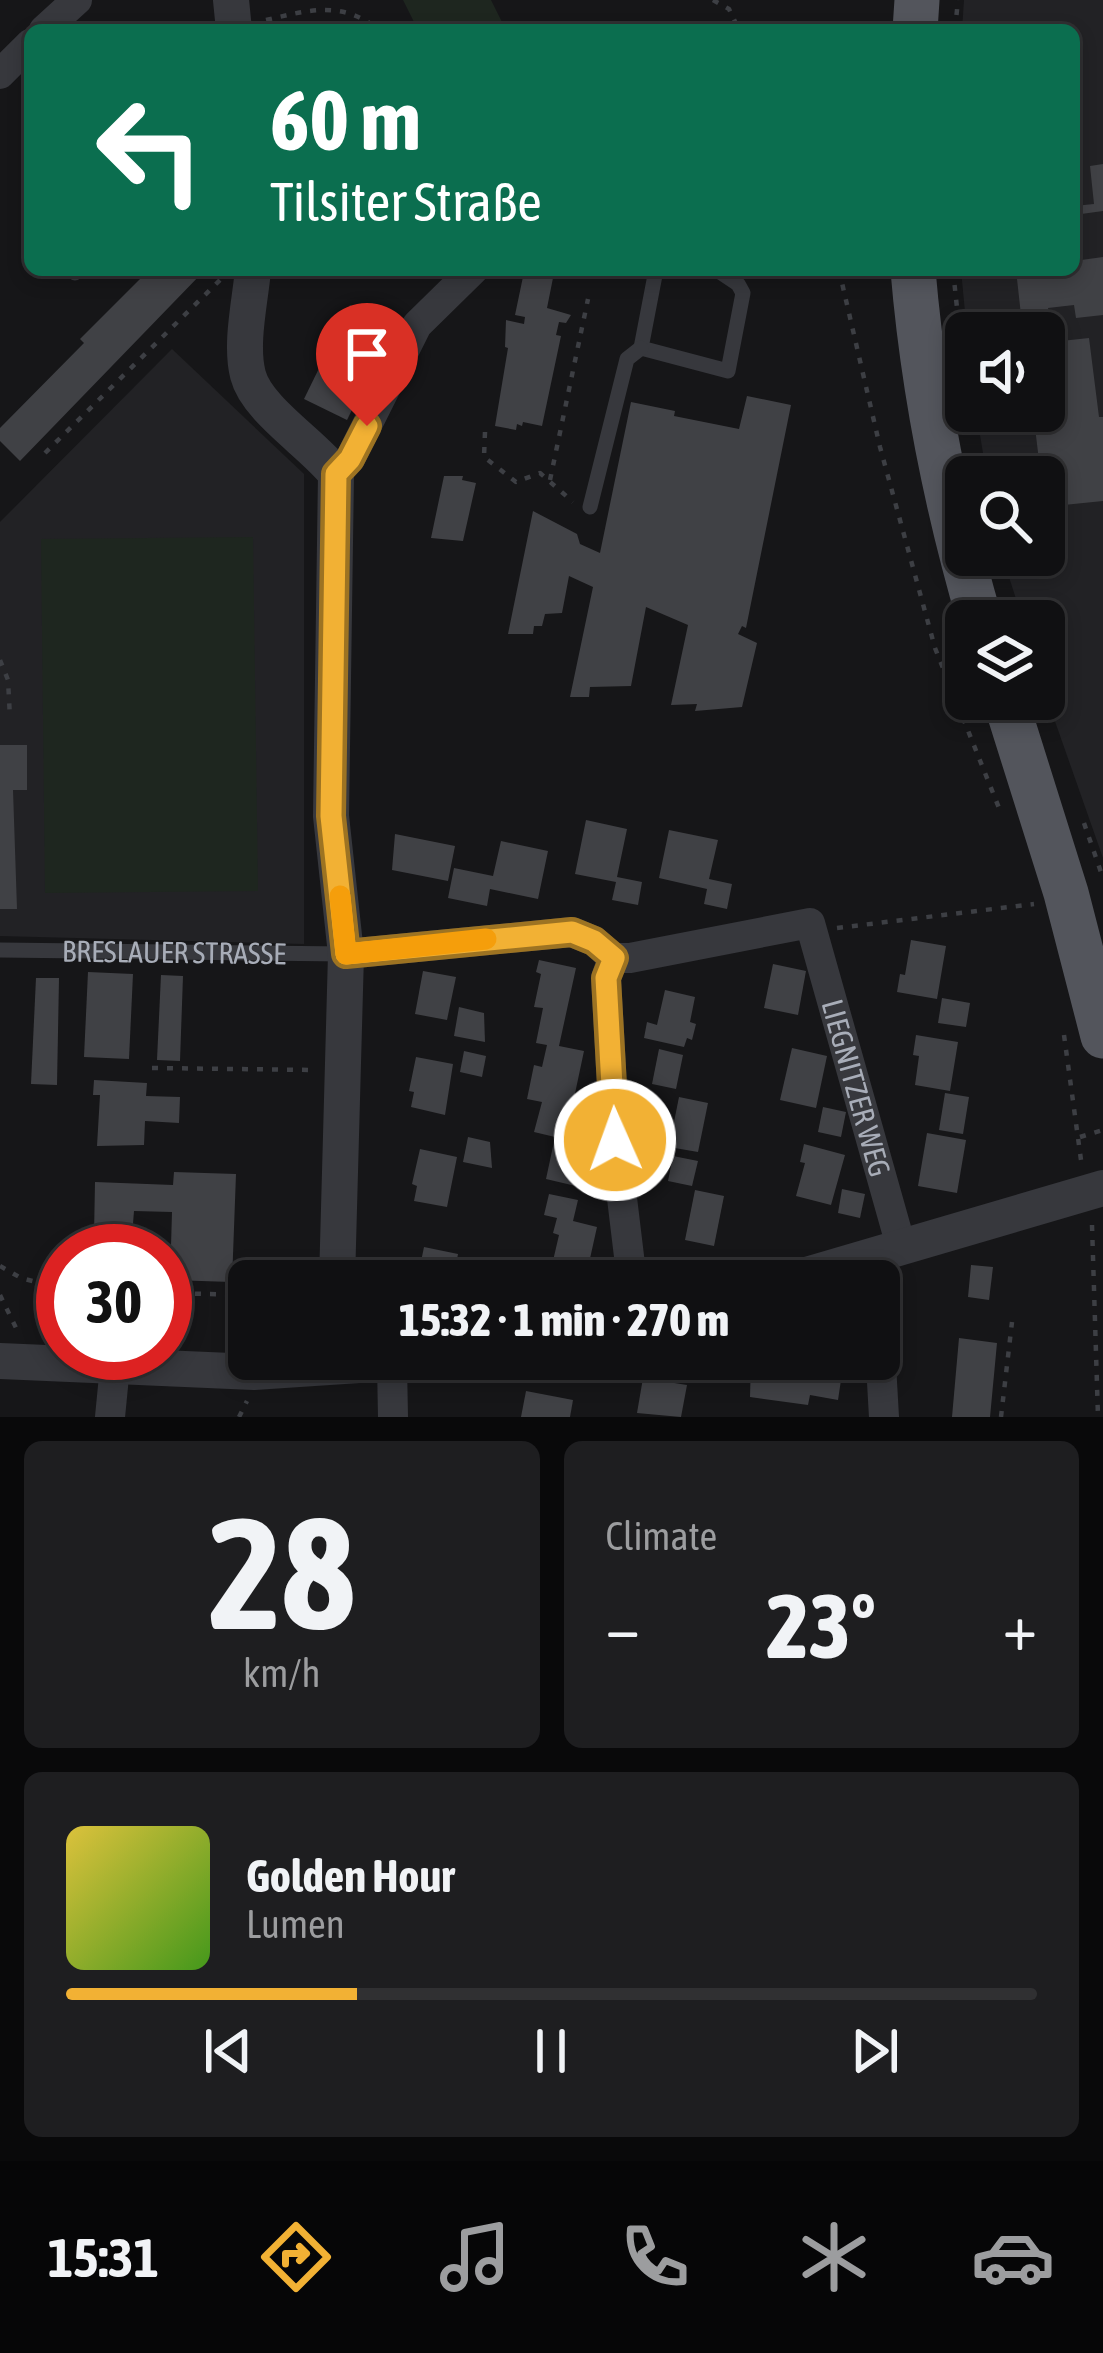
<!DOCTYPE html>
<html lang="en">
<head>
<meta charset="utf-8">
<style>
  :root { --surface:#101012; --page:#1e1e20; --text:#f1f3f6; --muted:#9c9d9f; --line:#303032; --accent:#f2b134 }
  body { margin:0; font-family:"Asap Condensed",sans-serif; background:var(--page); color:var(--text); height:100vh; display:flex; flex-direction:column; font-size:45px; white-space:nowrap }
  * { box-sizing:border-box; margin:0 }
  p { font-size:39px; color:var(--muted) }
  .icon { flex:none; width:66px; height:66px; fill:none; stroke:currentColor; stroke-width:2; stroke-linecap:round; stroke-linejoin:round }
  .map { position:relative; height:1417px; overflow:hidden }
  .side { display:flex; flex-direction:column; gap:24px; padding:24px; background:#09090a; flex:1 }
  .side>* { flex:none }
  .banner { position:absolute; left:24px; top:24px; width:1056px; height:252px; border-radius:18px; box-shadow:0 6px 18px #0003,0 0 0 3px var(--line); background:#0b6e4f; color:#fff; overflow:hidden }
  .tools { position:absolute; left:945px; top:312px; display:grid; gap:24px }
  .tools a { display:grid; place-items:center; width:120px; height:120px; border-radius:18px; background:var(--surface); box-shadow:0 6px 18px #0003,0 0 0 3px var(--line); font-size:60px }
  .speed { position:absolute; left:36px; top:1224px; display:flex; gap:24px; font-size:60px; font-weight:700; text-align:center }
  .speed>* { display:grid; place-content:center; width:156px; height:156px; border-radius:50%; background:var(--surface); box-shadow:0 6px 18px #0003,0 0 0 3px var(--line); line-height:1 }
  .speed .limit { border:18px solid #d22; background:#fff; color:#111 }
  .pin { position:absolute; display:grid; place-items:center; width:102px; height:102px; color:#fff; margin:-123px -51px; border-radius:50% 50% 50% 0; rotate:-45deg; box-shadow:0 0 12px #0007 }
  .pin .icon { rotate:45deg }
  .me { position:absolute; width:132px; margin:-66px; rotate:358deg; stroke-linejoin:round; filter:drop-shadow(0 0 9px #0008) }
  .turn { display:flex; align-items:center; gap:42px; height:252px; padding:0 48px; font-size:54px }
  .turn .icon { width:156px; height:156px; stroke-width:2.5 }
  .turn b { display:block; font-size:84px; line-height:102px }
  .big { font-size:90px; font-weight:800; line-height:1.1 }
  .side .tile { flex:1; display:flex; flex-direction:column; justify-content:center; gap:18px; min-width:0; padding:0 42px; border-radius:18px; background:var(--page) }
  .side .dial { align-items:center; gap:0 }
  .dial b { font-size:156px; line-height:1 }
  .song { display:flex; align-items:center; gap:36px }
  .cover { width:144px; height:144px; border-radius:18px; background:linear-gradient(135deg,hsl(50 70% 55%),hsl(100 70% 35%)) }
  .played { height:12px; border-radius:6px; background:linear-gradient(90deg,var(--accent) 30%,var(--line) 30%) }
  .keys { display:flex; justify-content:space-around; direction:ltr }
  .heat { display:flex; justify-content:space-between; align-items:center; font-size:66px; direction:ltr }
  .side .tiles { flex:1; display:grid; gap:24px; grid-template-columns:1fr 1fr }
  .tile:last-child { grid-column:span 2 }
  .trip { position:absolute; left:228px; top:1260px; width:672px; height:120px; border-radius:18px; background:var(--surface); box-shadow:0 6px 18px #0003,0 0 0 3px var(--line); font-weight:800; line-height:120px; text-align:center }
  .tab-bar { display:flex; height:192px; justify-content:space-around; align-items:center; background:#060607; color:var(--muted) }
  .tab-bar .icon { width:84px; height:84px }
  .tab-bar .selected { color:var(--accent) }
  .tab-bar b { font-size:54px; color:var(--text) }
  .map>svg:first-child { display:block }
  .built { fill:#222225 }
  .green { fill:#1e261f }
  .building { fill:#404145 }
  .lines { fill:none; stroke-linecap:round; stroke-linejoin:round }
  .path { stroke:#3d3f44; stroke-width:4.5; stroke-dasharray:6 9; stroke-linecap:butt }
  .service { stroke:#37383d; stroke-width:15 }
  .minor { stroke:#37383d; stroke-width:30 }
  .tertiary { stroke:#37383d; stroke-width:36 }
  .primary { stroke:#53555c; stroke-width:45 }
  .route-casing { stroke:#9d7322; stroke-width:30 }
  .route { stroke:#f2b134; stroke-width:21 }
  .slow { stroke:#f59e0b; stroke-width:21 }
  .labels { text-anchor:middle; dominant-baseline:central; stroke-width:12; stroke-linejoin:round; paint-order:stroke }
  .street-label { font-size:30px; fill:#a8adb8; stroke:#111113 }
</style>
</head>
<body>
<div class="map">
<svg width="1103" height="1417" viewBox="0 0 1103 1417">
  <rect width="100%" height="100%" fill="#161618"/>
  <g class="built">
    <polygon points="964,0 1103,0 1103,858 1044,690 1044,621 1023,621 1002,555 1044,555 1044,477 987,477 976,411 1044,411 1044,333 967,333 961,270 1074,270 1074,30 962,30"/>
    <polygon points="172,349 304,474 304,944 0,936 0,522"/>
  </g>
  <g class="green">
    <polygon points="403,0 491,0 506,30 418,30"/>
    <polygon points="253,537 258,891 45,893 41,539"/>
  </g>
  <g class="building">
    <polygon points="1103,164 1103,211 1074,215 1074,206 1094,204 1090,166"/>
    <polygon points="1103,257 1103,315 1076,318 1074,305 1048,308 1052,342 1089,338 1099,417 1103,417 1103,501 1044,507 1044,477 1041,477 1033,411 1044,411 1044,333 1023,333 1016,270 1074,270 1074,261"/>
    <polygon points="149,270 202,273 20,461 0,441 0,428 84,343 80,339"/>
    <polygon points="524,272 553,278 547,308 571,315 566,323 559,322 556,335 561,336 542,426 523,422 522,426 517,424 516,430 495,426 508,348 505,347 506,320 524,324 525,317 515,315"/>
    <polygon points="350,305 393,326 347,420 304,399"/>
    <polygon points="747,396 791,405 746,628 742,626 738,634 757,643 742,707 695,711 697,704 671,705 688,625 646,607 631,686 590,687 589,697 570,697 593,587 569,576 562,613 545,614 542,626 534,626 533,634 508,634 533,511 577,534 580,544 600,553 631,402 675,411 674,416 739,429"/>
    <polygon points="444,476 463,476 462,480 476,483 463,541 431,538"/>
    <polygon points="0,745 27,745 27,790 13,790 17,909 0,909"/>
    <polygon points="586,820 627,829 617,877 642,882 638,905 612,900 616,882 575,874"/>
    <polygon points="669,830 718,840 709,879 732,884 727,909 704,904 707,889 659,878"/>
    <polygon points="395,834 455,846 448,881 392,870"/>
    <polygon points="501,841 548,851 538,899 490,889 487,906 448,898 454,868 493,876"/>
    <polygon points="911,940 946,946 937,999 897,992 900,974 905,975"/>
    <polygon points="539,960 576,968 559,1046 584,1051 566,1136 590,1141 580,1187 546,1179 555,1137 534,1132 542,1102 527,1099 534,1065 542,1067 547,1045 536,1043 543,1008 534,1007 541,974 536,972"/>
    <polygon points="773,964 806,971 798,1015 764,1008"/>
    <polygon points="423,971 456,977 447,1020 415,1014"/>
    <polygon points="88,972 133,974 129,1059 84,1057"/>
    <polygon points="161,975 183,976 180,1061 157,1060"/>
    <polygon points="36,978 59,978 57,1085 31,1084"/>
    <polygon points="665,990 695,997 690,1022 696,1024 692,1040 687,1038 684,1047 644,1038 647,1022 657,1025"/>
    <polygon points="942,998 970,1003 966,1027 938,1023"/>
    <polygon points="459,1007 484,1013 485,1042 454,1036"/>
    <polygon points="916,1035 958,1042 950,1091 915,1085 919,1056 913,1055"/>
    <polygon points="792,1048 827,1056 816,1108 780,1100"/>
    <polygon points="659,1049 683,1055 676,1089 652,1084"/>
    <polygon points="464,1051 486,1056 482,1077 460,1072"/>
    <polygon points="416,1057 453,1064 445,1115 411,1107 414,1092 409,1091"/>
    <polygon points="94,1080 147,1083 146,1096 180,1097 179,1123 145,1121 144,1145 97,1146 100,1095 93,1095"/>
    <polygon points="945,1093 969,1097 963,1134 939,1130"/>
    <polygon points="679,1097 708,1103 698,1152 669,1147"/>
    <polygon points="823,1107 846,1112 841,1137 818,1132"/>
    <polygon points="927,1133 966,1140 957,1193 918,1186"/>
    <polygon points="468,1137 490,1142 492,1168 463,1162"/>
    <polygon points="804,1144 845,1155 831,1205 796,1196 805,1163 800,1162"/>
    <polygon points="420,1149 457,1157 447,1207 414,1201 417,1186 412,1184"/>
    <polygon points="673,1156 698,1161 692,1186 668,1181"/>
    <polygon points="174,1172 236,1174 232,1282 170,1280 172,1212 134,1211 132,1236 94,1235 95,1182 173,1185"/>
    <polygon points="842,1189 865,1194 860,1218 838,1213"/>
    <polygon points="695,1190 724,1196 714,1246 685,1240"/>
    <polygon points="549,1194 578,1200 573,1221 597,1227 585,1281 549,1278 559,1235 553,1233 557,1218 544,1215"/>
    <polygon points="424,1247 458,1254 453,1281 417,1281"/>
    <polygon points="971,1265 993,1267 989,1300 968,1297"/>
    <polygon points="959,1338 997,1343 990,1417 952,1417"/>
    <polygon points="751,1359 851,1359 847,1381 841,1380 838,1400 810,1395 808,1405 750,1397"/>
    <polygon points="643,1378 687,1385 681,1417 637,1413"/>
    <polygon points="526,1391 573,1400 570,1417 521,1417"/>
  </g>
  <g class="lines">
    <g class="path">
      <polyline points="713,0 729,9 739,30"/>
      <path d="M266,20C309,10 342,0 379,30"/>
      <polyline points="955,30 958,0"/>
      <polyline points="839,270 880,447 935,648 1001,813"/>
      <polyline points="953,270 965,384"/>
      <polyline points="485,432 484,457 516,482 540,473 573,502"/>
      <polyline points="45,453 222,278"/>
      <polyline points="550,480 588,299"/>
      <polyline points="0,660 8,680 10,718"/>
      <polyline points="1084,823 1103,878"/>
      <polyline points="837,928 1034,904"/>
      <polyline points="1064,1035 1081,1160"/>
      <polyline points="152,1068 315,1070"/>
      <polyline points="1080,1137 1103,1130"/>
      <polyline points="1092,1225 1098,1417"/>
      <polyline points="0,1266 21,1278 63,1289"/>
      <polyline points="165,1293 249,1295"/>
      <polyline points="0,1295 18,1332"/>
      <polyline points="239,1417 247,1401"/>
      <polyline points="1001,1417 1012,1322"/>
    </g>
    <g class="service">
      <polyline points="656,270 641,348 728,371 743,293 738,284 717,270"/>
      <polyline points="75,273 78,270"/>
      <polyline points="590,507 627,359 641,348"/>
      <path id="s1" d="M0,950L346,954"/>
    </g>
    <g class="minor">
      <polyline points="44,30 77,0"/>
      <polyline points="0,74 30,44"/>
      <polyline points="336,474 350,459 417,325 473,270"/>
      <path id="s2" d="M346,954L572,932L594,941L613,958H630L810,923L901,1246"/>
      <polyline points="613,958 606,978 615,1140 632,1281"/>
      <polyline points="879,1329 884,1417"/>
      <polyline points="392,1364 393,1417"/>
      <polyline points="110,1417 115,1366"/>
    </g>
    <g class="tertiary">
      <polyline points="231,0 234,30"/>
      <path d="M253,270C250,302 240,344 248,375C257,410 313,444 336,474L331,816L346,954L337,1281"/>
      <polyline points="786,1281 1103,1188"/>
      <polyline points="0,1361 254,1372 449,1359"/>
    </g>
    <g class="primary">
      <polyline points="915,30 917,0"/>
      <path d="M913,270C923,390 946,505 980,621"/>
      <polyline points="1005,699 1066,893 1103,1036"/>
    </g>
  </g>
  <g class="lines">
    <defs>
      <polyline id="route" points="367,426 350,459 336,474 331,816 346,954 572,932 594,941 614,958 606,978 615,1140"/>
    </defs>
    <use href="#route" class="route-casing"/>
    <use href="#route" class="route"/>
    <polyline class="slow" points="340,896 346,954 486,939"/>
  </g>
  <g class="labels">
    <g class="street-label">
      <text stroke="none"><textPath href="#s1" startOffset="174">BRESLAUER STRASSE</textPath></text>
      <text stroke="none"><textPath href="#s2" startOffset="648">LIEGNITZER WEG</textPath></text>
    </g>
  </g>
</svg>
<div class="tools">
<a><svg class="icon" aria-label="sound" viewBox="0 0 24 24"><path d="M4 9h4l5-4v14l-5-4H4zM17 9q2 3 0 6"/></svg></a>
<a><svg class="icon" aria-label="search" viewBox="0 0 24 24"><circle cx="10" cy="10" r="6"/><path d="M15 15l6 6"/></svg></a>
<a><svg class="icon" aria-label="layers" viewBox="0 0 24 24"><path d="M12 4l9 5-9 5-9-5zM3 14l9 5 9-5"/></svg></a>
</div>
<div class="speed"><div class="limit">30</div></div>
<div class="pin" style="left:367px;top:426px;background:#d93025"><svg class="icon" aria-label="arrive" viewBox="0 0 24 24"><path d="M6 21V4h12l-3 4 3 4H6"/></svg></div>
<svg class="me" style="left:615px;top:1140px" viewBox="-20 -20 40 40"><circle r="17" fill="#f2b134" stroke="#fff" stroke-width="3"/><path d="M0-11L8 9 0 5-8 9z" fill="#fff"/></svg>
<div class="trip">15:32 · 1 min · 270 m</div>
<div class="banner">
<div class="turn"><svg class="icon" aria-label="left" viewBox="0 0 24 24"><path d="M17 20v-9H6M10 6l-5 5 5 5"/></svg><div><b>60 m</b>Tilsiter Straße</div></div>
</div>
</div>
<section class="side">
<div class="tiles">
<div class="tile dial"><b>28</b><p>km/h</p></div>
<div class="tile"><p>Climate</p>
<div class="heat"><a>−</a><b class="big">23°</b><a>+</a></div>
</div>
<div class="tile">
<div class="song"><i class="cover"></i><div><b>Golden Hour</b><p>Lumen</p></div></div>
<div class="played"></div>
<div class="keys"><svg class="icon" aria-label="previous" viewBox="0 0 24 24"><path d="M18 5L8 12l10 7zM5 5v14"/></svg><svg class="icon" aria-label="pause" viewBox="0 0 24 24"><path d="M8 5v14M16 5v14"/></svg><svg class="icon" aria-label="next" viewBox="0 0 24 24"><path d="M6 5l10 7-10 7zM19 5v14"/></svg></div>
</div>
</div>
</section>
<nav class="tab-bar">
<b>15:31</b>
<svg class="icon selected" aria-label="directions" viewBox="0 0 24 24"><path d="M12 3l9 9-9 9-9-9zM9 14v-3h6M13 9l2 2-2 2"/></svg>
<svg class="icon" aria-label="music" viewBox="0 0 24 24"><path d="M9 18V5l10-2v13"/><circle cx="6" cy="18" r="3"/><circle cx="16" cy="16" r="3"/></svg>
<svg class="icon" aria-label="phone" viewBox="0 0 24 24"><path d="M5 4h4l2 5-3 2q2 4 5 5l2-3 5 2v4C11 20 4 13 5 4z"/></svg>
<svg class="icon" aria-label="climate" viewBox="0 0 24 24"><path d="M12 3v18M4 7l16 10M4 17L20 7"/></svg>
<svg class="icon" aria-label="car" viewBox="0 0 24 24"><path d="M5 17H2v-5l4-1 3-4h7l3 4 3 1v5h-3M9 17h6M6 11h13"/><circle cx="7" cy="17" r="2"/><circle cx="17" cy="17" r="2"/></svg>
</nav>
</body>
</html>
